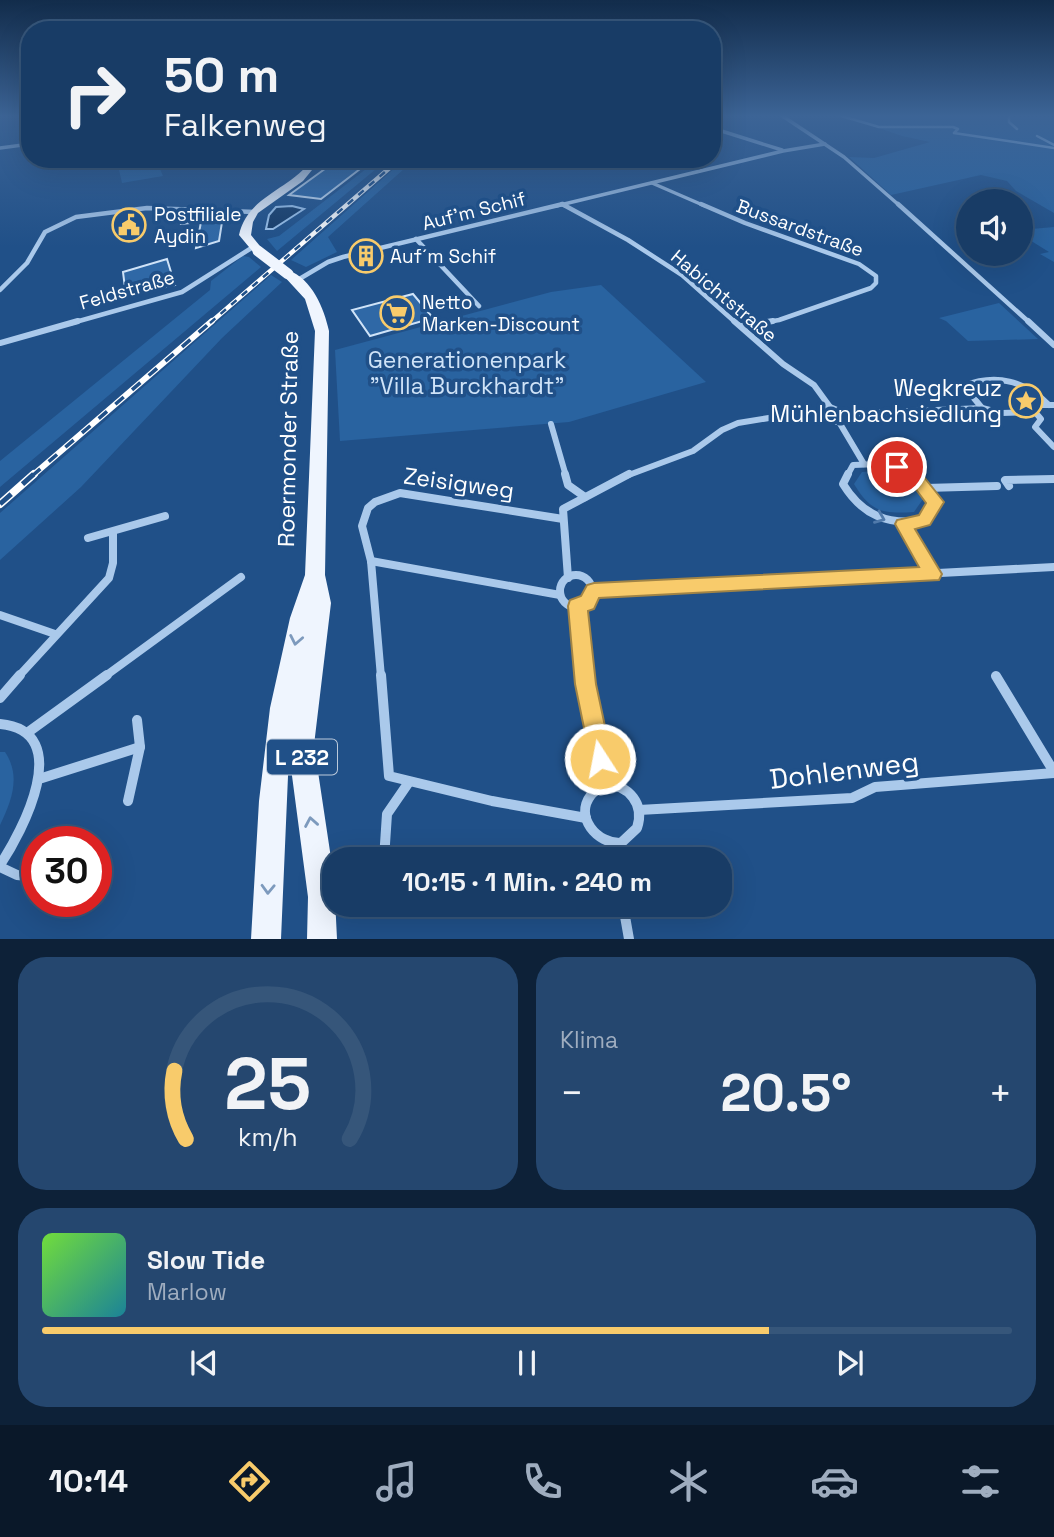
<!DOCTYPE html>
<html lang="de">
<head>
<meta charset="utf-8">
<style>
  :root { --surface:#183c66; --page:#25476f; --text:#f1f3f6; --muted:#9fadbf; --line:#36567a; --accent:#f8cb6b }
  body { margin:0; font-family:"Space Grotesk",sans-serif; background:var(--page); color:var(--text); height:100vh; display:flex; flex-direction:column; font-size:26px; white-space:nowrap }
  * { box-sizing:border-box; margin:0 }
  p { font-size:23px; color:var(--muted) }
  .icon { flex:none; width:38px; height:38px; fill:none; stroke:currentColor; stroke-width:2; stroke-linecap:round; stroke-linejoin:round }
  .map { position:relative; height:939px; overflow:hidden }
  .drawer { display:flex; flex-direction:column; gap:18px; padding:18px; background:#0d2138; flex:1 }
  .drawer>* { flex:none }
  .guide { position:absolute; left:21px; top:21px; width:700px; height:147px; border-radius:28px; box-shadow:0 7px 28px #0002,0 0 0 2px var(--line); background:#183c66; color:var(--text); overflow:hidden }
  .fabs { position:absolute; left:956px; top:189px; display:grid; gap:14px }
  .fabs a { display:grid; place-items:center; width:77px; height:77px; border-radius:50%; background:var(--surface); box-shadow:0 7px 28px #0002,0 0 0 2px var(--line); font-size:35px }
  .speed { position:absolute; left:21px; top:826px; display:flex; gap:14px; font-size:35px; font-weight:700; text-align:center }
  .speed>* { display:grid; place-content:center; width:91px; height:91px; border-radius:50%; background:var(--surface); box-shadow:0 7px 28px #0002,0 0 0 2px var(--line); line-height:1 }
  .speed .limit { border:10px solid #d22; background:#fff; color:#111 }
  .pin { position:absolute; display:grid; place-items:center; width:60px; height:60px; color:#fff; margin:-30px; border:4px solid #fff; border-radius:50%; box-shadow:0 2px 7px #0007 }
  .me { position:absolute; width:77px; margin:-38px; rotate:349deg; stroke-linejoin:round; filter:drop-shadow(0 0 5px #0008) }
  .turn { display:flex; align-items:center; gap:24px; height:147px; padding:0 28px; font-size:32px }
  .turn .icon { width:91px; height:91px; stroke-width:2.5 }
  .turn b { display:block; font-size:49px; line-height:60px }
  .big { font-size:52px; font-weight:700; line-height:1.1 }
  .drawer .tile { flex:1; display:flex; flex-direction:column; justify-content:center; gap:10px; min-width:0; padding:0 24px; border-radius:28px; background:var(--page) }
  .drawer .dial { align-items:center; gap:0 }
  .dial svg { height:182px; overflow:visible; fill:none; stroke:var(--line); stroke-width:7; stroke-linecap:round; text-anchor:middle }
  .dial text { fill:var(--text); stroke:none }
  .song { display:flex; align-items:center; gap:21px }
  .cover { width:84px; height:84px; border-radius:10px; background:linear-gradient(135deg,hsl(100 70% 55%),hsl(190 70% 35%)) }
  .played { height:7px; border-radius:4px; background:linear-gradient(90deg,var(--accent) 75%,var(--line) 75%) }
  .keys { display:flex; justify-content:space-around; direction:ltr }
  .heat { display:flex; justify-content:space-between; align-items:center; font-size:38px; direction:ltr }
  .drawer .tiles { flex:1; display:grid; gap:18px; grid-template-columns:1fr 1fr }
  .tile:last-child { grid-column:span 2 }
  .trip { position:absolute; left:322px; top:847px; width:410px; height:70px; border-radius:28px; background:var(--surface); box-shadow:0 7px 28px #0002,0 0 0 2px var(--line); font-weight:700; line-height:70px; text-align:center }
  .tabs { display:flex; height:112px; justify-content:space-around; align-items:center; background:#0a1829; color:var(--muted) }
  .tabs .icon { width:49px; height:49px }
  .tabs .current { color:var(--accent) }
  .tabs b { font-size:32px; color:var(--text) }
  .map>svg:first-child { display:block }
  .green { fill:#2963a0 }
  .water { fill:#163b67; stroke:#9ec4ec; stroke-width:2 }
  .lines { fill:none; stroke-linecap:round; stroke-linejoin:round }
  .stream { stroke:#9ec4ec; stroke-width:2.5 }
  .building { fill:#2f68a6; stroke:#cfe3f8; stroke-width:2 }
  .minor-far4 { stroke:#aac9eb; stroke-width:3.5 }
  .minor-far3 { stroke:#aac9eb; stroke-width:4.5 }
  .minor-far2 { stroke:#aac9eb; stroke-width:6 }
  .minor-far1 { stroke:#aac9eb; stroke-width:8 }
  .minor { stroke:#aac9eb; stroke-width:10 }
  .primary { fill:#eff5fe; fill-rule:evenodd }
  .rail-far2-casing { stroke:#fff; stroke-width:4.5 }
  .rail-far1-casing { stroke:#fff; stroke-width:6 }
  .rail-casing { stroke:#fff; stroke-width:8 }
  .rail-far2 { stroke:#205088; stroke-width:2.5; stroke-dasharray:7; stroke-linecap:butt }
  .rail-far1 { stroke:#205088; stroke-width:3.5; stroke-dasharray:11; stroke-linecap:butt }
  .rail { stroke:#205088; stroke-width:5; stroke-dasharray:15; stroke-linecap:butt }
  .primary-bridge { stroke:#eff5fe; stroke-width:11 }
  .oneway { stroke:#507aab }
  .oneway2 { stroke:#7d9abd }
  .route { fill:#f8cb6b; stroke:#a18446; stroke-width:2 }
  .labels { text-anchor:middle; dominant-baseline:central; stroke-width:7; stroke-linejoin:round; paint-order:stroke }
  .far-street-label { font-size:19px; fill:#fff; stroke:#205088 }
  .far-poi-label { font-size:19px; fill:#fff; stroke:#205088; text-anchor:start }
  .shield { fill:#205088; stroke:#bccadb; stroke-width:2 }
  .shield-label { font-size:21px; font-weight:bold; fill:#fff }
  .park-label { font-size:23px; fill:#cfe3f8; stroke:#205088 }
  .poi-label { font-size:23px; fill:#fff; stroke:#205088; text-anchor:end }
  .street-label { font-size:23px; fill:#fff; stroke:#205088 }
  .near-street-label { font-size:28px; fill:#fff; stroke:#205088 }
</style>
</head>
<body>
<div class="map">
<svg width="1054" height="939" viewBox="0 0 1054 939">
  <rect width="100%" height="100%" fill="#205088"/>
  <g class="green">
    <polygon points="841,115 1054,117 1054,213 1016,191 1007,181 981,175 891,195 849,157 874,158 930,142 902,136"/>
    <polygon points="125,159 187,159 158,164 163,176 122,183 117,161"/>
    <polygon points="379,159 388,159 277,251 267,239 279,236"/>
    <polygon points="405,159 451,159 405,168 328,237 337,252 306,267 291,260"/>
    <polygon points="1054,227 1054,262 1040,254 1049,252 1020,234 1020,230"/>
    <polygon points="243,256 249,257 261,267 0,487 0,461 210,290 211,281"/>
    <polygon points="271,275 282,282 222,338 81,487 0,560 0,513"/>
    <polygon points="601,285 706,382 569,422 340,441 335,350 551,292"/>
    <polygon points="999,303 1038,339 968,341 946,321 939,318"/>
    <path d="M886,470L910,481L923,499L914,512C882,514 871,512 854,484L862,472Z"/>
    <path d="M0,752H5C21,776 12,800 0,825Z"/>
  </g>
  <polygon class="water" points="292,206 304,209 273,229 266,229 269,215 276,207"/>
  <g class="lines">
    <g class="stream">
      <polyline points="838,115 879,127 953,127 958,129 954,133 1054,148"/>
      <polyline points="1009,115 1009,122 1017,129"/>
      <polyline points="1037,136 1054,145"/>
    </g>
  </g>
  <g class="building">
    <polygon points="333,159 373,159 321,199 289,195 333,163"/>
    <polygon points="195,215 223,216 219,241 196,248 201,222 180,224"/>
    <polygon points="167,259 175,285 126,296 123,272"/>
    <polygon points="413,294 433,318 370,336 352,310"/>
  </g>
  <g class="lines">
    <g class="minor-far4">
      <polyline points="781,115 844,157 900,206"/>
      <polyline points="712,128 782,150"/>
      <polyline points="0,148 30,144"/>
      <polyline points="479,159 492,167"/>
      <polyline points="652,183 705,206"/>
      <polyline points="562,204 565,206"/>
      <polyline points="556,206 783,151 825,144"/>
    </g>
    <g class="minor-far3">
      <polyline points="562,204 628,240 682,275 736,323"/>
      <polyline points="701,204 745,223 859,264 876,276 876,283 871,288 779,320 762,323"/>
      <polyline points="898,204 1030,323"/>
      <polyline points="416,239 479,306"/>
      <polyline points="296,281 328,262 343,257 563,204"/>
      <polyline points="0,290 27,263 45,232 76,217 147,208 255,212"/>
      <polyline points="72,323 182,292 253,247"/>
    </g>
    <g class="minor-far2">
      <polyline points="734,321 783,364 814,385 830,407"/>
      <polyline points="1028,321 1054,345"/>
      <polyline points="742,326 773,321"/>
      <polyline points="0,343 78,321"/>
      <polygon points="830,407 842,412 844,420 835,422 824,417 822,410"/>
      <path d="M982,408L964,386C996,373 1025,381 1049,405"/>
      <polyline points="1035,412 1041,419 1035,427 1054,447"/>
      <polyline points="844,414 982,408 1002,413 1035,412 1041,405 1054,405"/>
      <polyline points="839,422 864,464"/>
      <polyline points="551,424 566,476"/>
      <polyline points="626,476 693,451 722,430 738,423 781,416 822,415"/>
      <polyline points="847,476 853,465 880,464 911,476"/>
    </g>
    <g class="minor-far1">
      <polyline points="565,474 568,485 585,497"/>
      <path d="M848,474L843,484C862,515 888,526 924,520L936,502L925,487L908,474"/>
      <polyline points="1009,486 1005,480 1054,479"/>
      <polyline points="926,488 997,486"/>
      <polyline points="903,524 933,574"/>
      <polyline points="88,538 165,516"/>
      <polyline points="371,561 560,595"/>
      <circle cx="576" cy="591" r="16"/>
      <polyline points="568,578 563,509 629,474"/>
      <polyline points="594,591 1054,567"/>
      <polyline points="577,606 585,677"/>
      <polyline points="0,615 55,634"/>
      <polyline points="18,677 109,578 113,563 113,532"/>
      <polyline points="104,677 241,577"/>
      <polyline points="381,677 371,561 362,526 368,508 375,502 400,493 563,519"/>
    </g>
    <g class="minor">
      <polyline points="381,675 389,776 492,801 586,818"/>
      <polyline points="585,675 605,784"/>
      <polyline points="996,676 1054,772"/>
      <polyline points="0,698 20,675"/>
      <path d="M0,724C76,731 22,832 0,865"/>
      <polyline points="27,733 107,675"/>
      <polyline points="39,779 140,747"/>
      <path d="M605,784C629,785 645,804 637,828L621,843C597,844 574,817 591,795C594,791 601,787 605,784Z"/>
      <polyline points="128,801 140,747 137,720"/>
      <polyline points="639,810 852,798 875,787 1054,773"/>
      <polyline points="613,844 615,859"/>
      <polyline points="384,859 387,814 409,782"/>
      <polyline points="0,867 17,875 37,877"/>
      <polyline points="623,905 629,939"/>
    </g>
    <g class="primary">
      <path d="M312,159H321L303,181L258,213L253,222L251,235L264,251L254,253L239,235C248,195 291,190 312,159Z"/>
      <path d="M288,270C312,279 324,308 329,331L325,575L331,603L314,745L334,878L337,939H307L308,897L289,753L281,939H251L259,801L270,708L290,618L305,575L315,331L305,299L282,274Z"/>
    </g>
    <defs>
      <polyline id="rail-far2" points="210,323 400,159"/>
      <polyline id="rail-far1" points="32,476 212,321"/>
      <polyline id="rail" points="0,504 34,474"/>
    </defs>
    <use href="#rail-far2" class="rail-far2-casing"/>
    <use href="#rail-far1" class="rail-far1-casing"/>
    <use href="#rail" class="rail-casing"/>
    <use href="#rail-far2" class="rail-far2"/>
    <use href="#rail-far1" class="rail-far1"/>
    <use href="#rail" class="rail"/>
    <polyline class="primary-bridge" points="258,251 288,274"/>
  </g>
  <defs><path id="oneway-chevron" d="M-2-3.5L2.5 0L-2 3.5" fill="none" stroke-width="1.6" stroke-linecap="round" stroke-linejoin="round" transform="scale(1.75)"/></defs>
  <use class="oneway" href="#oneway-chevron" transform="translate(880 518) rotate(22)"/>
  <g class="oneway2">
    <use href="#oneway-chevron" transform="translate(296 640) rotate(101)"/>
    <use href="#oneway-chevron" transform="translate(311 822) rotate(-100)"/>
    <use href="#oneway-chevron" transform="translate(268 889) rotate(92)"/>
  </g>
  <linearGradient id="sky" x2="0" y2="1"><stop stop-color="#122c4b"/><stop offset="0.47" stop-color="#3c6496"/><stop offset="1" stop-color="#3c6496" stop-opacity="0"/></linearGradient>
  <rect width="1054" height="247" fill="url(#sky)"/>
  <polygon class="route" points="897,462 920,472 944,502 930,525 915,529 942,574 939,580 599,598 594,609 588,611 596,684 612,759 608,767 600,771 592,767 575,684 568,606 570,600 581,596 587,585 594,583 919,567 895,524 897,520 919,515 926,503 909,480 891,471 889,467 891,463"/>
  <defs>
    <symbol id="civic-ring" viewBox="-11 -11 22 22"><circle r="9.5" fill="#205088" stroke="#f8cb6b" stroke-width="1.5"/><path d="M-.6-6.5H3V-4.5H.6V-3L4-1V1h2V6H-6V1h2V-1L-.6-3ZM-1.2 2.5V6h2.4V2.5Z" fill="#f8cb6b"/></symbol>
    <symbol id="building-ring" viewBox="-11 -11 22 22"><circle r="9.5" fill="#205088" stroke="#f8cb6b" stroke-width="1.5"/><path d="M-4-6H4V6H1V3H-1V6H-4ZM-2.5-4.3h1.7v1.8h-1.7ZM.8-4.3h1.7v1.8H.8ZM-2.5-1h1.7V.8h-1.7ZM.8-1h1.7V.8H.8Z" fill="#f8cb6b"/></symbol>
    <symbol id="supermarket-ring" viewBox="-11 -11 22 22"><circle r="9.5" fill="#205088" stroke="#f8cb6b" stroke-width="1.5"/><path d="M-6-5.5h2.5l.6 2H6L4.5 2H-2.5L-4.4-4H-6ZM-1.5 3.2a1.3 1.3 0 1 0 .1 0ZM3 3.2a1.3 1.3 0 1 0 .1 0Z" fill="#f8cb6b"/></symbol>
    <symbol id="sight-ring" viewBox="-11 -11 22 22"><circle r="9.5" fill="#205088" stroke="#f8cb6b" stroke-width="1.5"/><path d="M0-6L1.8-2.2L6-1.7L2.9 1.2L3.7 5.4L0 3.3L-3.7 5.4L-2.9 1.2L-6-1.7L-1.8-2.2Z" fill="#f8cb6b"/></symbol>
  </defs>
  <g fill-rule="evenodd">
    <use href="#civic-ring" x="110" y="206" width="38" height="38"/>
    <use href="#building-ring" x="347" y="237" width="38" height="38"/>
    <use href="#supermarket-ring" x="378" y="294" width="38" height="38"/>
    <use href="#sight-ring" x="1007" y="382" width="38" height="38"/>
  </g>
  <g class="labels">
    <g class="far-street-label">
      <text transform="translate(474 211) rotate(-14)">Auf'm Schif</text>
      <text transform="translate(800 228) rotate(20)">Bussardstraße</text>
      <text transform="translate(127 290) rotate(-16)">Feldstraße</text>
      <text transform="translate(724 296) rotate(40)">Habichtstraße</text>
    </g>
    <g class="far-poi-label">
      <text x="154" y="214">Postfiliale<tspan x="154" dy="22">Aydin</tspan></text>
      <text x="390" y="256">Auf´m Schif</text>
      <text x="422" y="302">Netto<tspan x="422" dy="22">Marken-Discount</tspan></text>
    </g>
    <rect class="shield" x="267" y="739.5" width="70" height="35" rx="5"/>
    <g class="shield-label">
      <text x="302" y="757">L 232</text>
    </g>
    <g class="park-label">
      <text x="467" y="360">Generationenpark<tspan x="467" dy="26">"Villa Burckhardt"</tspan></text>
    </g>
    <g class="poi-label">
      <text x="1002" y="388">Wegkreuz<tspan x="1002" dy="26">Mühlenbachsiedlung</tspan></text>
    </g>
    <g class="street-label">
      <text transform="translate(288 439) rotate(-89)">Roermonder Straße</text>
      <text transform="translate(459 483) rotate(8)">Zeisigweg</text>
    </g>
    <g class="near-street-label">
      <text transform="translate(844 770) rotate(-7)">Dohlenweg</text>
    </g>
  </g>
</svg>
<div class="fabs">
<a><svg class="icon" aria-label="sound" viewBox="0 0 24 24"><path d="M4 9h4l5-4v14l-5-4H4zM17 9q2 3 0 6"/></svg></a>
</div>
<div class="speed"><div class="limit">30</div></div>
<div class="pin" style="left:897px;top:467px;background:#d93025"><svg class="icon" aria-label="arrive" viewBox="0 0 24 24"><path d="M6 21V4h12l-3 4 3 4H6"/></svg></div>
<svg class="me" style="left:600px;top:759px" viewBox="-20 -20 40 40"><circle r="17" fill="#f8cb6b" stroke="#fff" stroke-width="3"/><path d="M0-11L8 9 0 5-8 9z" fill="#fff"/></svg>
<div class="trip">10:15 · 1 Min. · 240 m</div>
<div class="guide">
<div class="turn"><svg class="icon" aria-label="right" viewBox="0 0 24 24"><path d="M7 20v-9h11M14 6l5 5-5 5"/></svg><div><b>50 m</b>Falkenweg</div></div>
</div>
</div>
<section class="drawer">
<div class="tiles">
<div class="tile dial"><svg viewBox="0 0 100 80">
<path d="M14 69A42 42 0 1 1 86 69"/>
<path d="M14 69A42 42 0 0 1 9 39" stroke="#f8cb6b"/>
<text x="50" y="56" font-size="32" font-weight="700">25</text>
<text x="50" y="72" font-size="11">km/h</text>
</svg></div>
<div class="tile"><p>Klima</p>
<div class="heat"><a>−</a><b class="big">20.5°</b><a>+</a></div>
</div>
<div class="tile">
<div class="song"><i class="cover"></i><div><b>Slow Tide</b><p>Marlow</p></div></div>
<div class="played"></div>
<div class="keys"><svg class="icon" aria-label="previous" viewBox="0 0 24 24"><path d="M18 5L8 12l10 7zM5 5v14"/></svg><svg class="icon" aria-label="pause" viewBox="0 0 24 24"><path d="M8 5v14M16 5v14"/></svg><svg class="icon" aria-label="next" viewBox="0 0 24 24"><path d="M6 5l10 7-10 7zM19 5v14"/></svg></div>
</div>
</div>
</section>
<nav class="tabs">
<b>10:14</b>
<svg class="icon current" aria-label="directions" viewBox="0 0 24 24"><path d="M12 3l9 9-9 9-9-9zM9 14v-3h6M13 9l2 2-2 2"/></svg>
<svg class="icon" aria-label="music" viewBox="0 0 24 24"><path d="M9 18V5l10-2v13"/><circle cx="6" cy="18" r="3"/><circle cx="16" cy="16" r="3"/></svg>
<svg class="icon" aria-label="phone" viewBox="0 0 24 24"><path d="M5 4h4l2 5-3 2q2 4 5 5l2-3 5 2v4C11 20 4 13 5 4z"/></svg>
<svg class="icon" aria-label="climate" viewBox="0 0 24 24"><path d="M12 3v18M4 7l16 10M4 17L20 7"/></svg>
<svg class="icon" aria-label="car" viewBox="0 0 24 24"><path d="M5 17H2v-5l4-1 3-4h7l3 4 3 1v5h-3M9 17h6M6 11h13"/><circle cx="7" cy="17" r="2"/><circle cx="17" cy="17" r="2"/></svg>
<svg class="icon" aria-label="filters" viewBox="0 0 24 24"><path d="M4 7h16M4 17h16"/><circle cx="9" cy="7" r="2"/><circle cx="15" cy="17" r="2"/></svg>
</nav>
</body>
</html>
